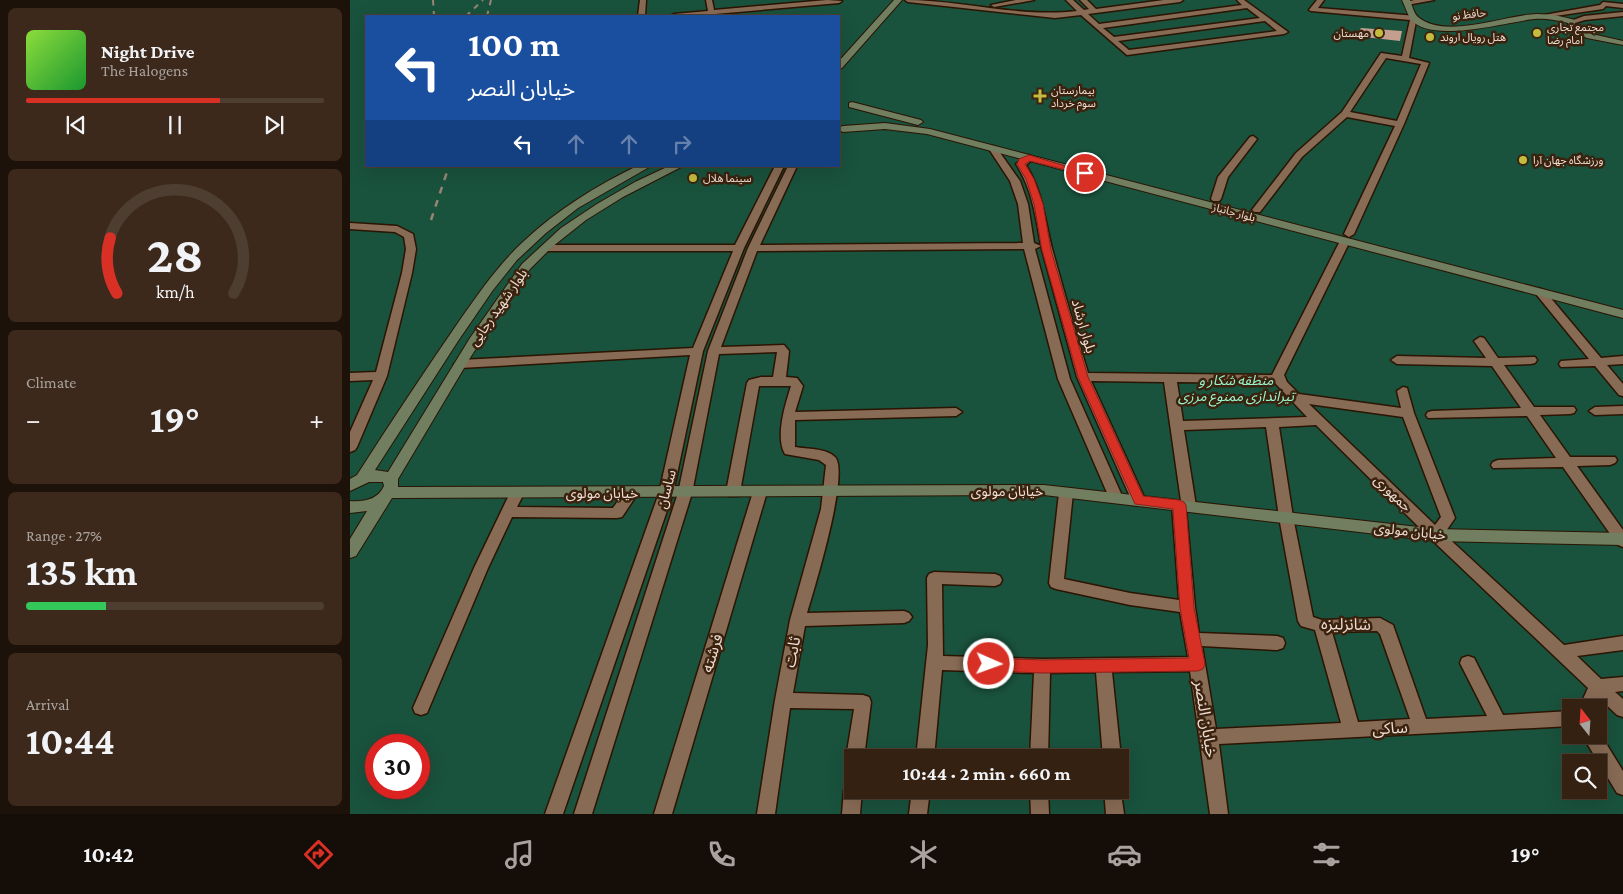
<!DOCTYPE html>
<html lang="en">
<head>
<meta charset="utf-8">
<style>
  :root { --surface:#342112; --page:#3c291b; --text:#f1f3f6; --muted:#a9a39f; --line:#4e3e32; --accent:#d93025 }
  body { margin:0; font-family:"Crimson Pro","Noto Sans Arabic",serif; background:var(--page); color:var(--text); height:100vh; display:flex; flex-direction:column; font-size:19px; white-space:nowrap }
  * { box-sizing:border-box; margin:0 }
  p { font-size:16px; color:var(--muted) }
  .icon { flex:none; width:28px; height:28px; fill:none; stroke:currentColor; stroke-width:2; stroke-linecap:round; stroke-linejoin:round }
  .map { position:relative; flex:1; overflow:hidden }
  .side { display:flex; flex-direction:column; gap:8px; padding:8px; background:#1d120a; width:350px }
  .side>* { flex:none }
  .guide { position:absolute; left:15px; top:15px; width:475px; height:152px; border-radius:0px; box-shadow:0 5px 20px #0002,0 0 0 1px var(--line); background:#1a4fa0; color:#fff; overflow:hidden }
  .needle { width:32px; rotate:343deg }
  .buttons { position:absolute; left:1212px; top:699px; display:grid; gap:10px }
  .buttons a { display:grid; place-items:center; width:45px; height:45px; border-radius:0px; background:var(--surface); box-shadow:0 5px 20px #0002,0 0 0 1px var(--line); font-size:25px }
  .speed { position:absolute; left:15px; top:734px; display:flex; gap:10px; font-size:25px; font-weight:700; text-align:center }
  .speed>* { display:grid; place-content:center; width:65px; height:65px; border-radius:50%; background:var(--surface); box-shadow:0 5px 20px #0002,0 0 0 1px var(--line); line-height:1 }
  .speed .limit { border:8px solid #d22; background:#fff; color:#111 }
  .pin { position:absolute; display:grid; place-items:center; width:42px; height:42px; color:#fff; margin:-21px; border:2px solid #fff; border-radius:50%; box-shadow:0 1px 5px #0007 }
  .me { position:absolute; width:55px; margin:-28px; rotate:92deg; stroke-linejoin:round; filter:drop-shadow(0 0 4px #0008) }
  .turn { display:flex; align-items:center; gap:18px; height:105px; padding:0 20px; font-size:22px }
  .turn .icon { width:65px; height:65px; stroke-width:2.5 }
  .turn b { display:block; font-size:35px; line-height:42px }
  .lanes { display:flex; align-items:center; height:48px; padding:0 20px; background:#0003; justify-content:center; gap:25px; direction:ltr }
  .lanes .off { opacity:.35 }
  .big { font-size:38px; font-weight:700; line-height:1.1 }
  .side .tile { flex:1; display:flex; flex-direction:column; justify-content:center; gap:8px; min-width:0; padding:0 18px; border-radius:8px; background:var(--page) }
  .side .dial { align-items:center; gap:0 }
  .dial svg { height:130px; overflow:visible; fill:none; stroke:var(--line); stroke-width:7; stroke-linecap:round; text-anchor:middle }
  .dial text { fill:var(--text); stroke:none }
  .song { display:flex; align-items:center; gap:15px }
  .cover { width:60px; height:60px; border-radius:8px; background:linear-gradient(135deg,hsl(90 70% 55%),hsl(130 70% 35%)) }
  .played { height:5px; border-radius:2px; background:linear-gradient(90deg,var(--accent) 65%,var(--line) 65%) }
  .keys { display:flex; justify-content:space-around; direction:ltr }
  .heat { display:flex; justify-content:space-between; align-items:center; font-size:28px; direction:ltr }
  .charge { height:8px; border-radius:4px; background:linear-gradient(90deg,#34c759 27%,var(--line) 0) }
  .trip { position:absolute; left:494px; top:749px; width:285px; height:50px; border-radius:0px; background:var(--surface); box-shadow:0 5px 20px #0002,0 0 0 1px var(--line); font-weight:700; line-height:50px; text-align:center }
  .tabs { display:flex; height:80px; justify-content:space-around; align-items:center; background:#150d07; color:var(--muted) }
  .tabs .icon { width:35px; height:35px }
  .tabs .current { color:var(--accent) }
  .tabs b { font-size:22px; color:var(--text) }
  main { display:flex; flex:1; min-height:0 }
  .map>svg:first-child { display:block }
  .green { fill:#19523d; fill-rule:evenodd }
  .building { fill:#c49f8f }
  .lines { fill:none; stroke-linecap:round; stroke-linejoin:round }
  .minor-casing { stroke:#2b1402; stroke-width:3 }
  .secondary-casing { stroke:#2b1402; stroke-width:2 }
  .minor { fill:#886b55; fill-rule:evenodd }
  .secondary { fill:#717e60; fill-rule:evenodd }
  .rail-far1 { stroke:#9a8575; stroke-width:2; stroke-dasharray:5.5 5.5; stroke-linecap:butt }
  .rail { stroke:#9a8575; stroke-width:2.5; stroke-dasharray:7 7; stroke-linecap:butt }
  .route { fill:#d93025; stroke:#8d1f18 }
  .poi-dot { fill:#c4bc3e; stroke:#3b220e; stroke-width:2 }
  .labels { text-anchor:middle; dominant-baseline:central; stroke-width:5; stroke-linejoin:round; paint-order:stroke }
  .far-street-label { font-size:11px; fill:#eeddd2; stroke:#3b220e }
  .far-poi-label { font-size:11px; fill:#eeddd2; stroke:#3b220e; text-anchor:start }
  .street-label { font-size:14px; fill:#eeddd2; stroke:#3b220e }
  .park-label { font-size:14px; font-style:italic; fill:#96f5cc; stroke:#3b220e }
  .near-street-label { font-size:16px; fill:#eeddd2; stroke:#3b220e }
</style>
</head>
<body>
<main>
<section class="side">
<div class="tile">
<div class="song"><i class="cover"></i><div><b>Night Drive</b><p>The Halogens</p></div></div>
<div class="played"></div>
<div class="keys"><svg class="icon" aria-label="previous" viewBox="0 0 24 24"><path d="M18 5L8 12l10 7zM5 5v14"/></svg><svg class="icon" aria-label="pause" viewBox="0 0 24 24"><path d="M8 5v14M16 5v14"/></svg><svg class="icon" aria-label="next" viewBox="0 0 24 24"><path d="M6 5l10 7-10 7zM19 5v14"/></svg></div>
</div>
<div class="tile dial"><svg viewBox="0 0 100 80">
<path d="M14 69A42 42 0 1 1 86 69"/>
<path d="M14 69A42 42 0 0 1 10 35" stroke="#d93025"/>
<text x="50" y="56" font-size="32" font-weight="700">28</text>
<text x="50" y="72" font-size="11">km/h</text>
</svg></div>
<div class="tile"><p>Climate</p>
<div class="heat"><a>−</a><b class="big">19°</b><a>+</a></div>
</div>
<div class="tile"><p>Range · 27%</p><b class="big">135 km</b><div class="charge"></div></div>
<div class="tile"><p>Arrival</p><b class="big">10:44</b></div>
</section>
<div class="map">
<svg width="1273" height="814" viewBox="0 0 1273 814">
  <rect width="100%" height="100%" fill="#462c18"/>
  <path class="green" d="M0,0H1273V814H0ZM16,16H489V166H16ZM1221,708H1249V735H1221ZM26,745H69V788H26ZM502,758H770V790H502ZM1221,762H1249V790H1221Z"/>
  <polygon class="building" points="1011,28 1052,31 1050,41 1005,36"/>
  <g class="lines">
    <defs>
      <g id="minor">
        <polygon points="290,0 296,0 295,16 288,16"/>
        <polygon points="356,0 362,0 364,10 477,0 492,1 489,3 365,14 365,16 320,16 324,14 358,11"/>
        <path d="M555,0C611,0 671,18 727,11L716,0H723L734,10L739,9L730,0H737L746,9L814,0H833L830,2L738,14L749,24L892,5L887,0H894L938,32L934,34L777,55L731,15L705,18L558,2ZM897,8L910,18L764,37L753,28ZM915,21L927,31L779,50L768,41Z"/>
        <polygon points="666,0 684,0 644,7 641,5"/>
        <path d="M967,0H974L968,8L1067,16L1059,58L1079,63L1054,124L1004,234L999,237L994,234L1045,126L997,117L952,157L910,212H904L902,210L946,153L992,112L1031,53L1052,56L1060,20L961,11L959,10ZM1036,58L1071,64L1047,121L1000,112Z"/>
        <polygon points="1064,0 1084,0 1057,5 1054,3"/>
        <polygon points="1253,2 1273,4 1273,8 1256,6 1253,9 1198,17 1194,15 1250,5"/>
        <polygon points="1273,12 1273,16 1235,20 1222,24 1218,22 1234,16"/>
        <polygon points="903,136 907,139 878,177 871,199 869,201 863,201 861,199 868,177 900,137"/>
        <path d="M643,146L646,147L670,181L678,204L684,243L691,246C686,217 682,189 666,164L679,155L684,158L676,165C693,192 695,222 703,252C714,292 726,333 738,373L922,375L990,241L991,239H999L1000,241L934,375L937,382L949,394L1051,408L1047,391L1053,387L1057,388L1064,413L1105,518L1094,534L1214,645L1273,636V650L1227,656L1251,679L1273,677V691L1265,692L1273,699V717L1267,715L1250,699L1246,708H1229L1238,688L1081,539L966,425L929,427L943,517L963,617L972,620L1030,618L1043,625L1076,719L1137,716L1110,663L1112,658L1118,656L1124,658L1153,715L1221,711V726L869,744L878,814H860L840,671L762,672L771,758L770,760V758H753L746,672L700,673L698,758H680L684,673L592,670L584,758H566L578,645L577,578L579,574L584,572L645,574L650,576L652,580L650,584L645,586L592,584L593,656L692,659L838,657L830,612L780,605L706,589L701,587L699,583L709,493L711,489H721L723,493L714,579L780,593L829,600L822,505L824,501H831L814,382L741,381L796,501L794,505H784L782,501L727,377L691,246L685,249L720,379L773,498L771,502H761L708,379L674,249L407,251L371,347L434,345L439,351L436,377L447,378L453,386L445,412L606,408L612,412L606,416L445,420V447C457,449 476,448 485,457C500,472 464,590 457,613L554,611L559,613L562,617L559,621L554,623L455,626L443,693L513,695L519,697L521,702L514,758H502V765L499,764L496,758L504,709L440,708L425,814H407L425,700L440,620L471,509L476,465L469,460L435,454C425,437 435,405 441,386H409L390,492L388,496H378L376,492L397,383L399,380L411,377H423L427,352L369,354L342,493L242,814H224L328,493L358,351L398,248L438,166H447L410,245L673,243L668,204L660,181L639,149ZM827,382L925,383L957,417L833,421ZM959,404L1053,417L1091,517L1085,525ZM916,427L929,517L948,621L951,626L965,630L991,723L866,729L852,646L927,650L933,648L935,643L933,638L927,636L849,633L845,607L836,510H844L846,506L834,430ZM1027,631L1030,634L1060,719L1008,722L982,632Z"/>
        <polygon points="425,166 434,166 394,248 353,351 323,493 213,814 195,814 309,493 340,355 110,368 104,364 110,360 343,348 383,251 195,251 190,248 195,245 385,245"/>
        <polygon points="0,223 47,226 63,234 66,249 62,273 37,376 7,447 5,450 0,452 0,432 23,380 0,381 0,373 26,372 52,273 56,249 54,237 45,232 0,229"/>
        <polygon points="1190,289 1194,290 1251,358 1273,356 1273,364 1257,365 1273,384 1273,396 1269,395 1245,366 1211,367 1209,364 1211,361 1239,359 1186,294 1185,292 1186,290"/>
        <polygon points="1130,337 1134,338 1148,358 1185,357 1187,360 1185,363 1181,364 1154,365 1184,407 1224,407 1226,410 1224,413 1220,414 1190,415 1220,457 1265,457 1267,460 1265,463 1260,465 1227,466 1273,530 1273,547 1268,545 1213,467 1143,468 1141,465 1143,462 1148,460 1206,458 1177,416 1078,418 1076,415 1078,412 1082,411 1171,408 1142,366 1047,364 1041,360 1047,356 1136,358 1124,341"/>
        <polygon points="1273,406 1273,414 1245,415 1239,411 1245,407"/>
        <polygon points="410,487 415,488 417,492 322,814 304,814 403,492 405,488"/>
        <polygon points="167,488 172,489 174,493 167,507 263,508 276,489 286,489 288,493 272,517 267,518 162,517 138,568 77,713 71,715 65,713 63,708 124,568 160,493 162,489"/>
        <polygon points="1249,732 1273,771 1273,795 1267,793 1232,735 1249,735"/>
        <polygon points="502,782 502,790 512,790 510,814 492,814 494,790 497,784"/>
        <polygon points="770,786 774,814 756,814 754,790 770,790"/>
        <polygon points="562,790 580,790 577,814 559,814"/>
        <polygon points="680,790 698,790 699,814 681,814"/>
      </g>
      <g id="secondary">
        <polygon points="544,0 552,0 492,68 489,69 489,61"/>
        <path d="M1052,0H1060C1062,5 1064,14 1068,17C1095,40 1155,15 1187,14C1200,14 1212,16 1225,20V26L1242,34L1273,41V45L1237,38L1218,29V23C1206,20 1196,18 1184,19C1156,22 1078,45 1060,18C1057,13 1055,6 1052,0Z"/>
        <polygon points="502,102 571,120 573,122 568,125 499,107 499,103"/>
        <polygon points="535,123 580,129 1273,310 1273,318 577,134 535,129 493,132 489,130 490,127 493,126"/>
        <path d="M287,166H301L228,208L196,233L167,260L143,290L108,341L25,470L38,472L120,338L172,264L211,228L247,204L285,182L319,166H333L273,197L236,220L202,247L180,269L165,288L120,358L48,479V487L694,485L1086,529L1273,533V545L1086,541L694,495L42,498L6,556L0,558V539L17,511L0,513V501C13,502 28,500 34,486L33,482H19L0,491V479L7,475C41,422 76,369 112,317C131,290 150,263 174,241C207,210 246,186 287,166Z"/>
      </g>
    </defs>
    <use href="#minor" class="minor-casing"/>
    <use href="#secondary" class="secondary-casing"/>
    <use href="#minor" class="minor"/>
    <use href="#secondary" class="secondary"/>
    <g class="rail-far1">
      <polyline points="83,0 84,16"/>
      <polyline points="116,16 133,0"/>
      <polyline points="137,16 141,0"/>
    </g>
    <polyline class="rail" points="81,220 99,166"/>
  </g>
  <polygon class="route" points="679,155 739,173 735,175 680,161 675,164 684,179 693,204 701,250 738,377 793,496 829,500 834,502 836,505 844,608 855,664 853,669 848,671 692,673 639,671 633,669 631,664 633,660 639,658 692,660 839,658 830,608 823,509 785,504 728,377 692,250 684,204 676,179 667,164 669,159"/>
  <g class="poi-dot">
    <circle cx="1029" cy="33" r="5"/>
    <circle cx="1187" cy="33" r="5"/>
    <circle cx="1080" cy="37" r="5"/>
    <path d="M687.5 88.5h5v5h5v5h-5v5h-5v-5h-5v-5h5z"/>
    <circle cx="1173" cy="160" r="5"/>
    <circle cx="343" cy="178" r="5"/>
  </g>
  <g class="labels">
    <g class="far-street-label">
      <text transform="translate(1119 14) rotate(-7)">حافظ نو</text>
      <text transform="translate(884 212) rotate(15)">بلوار جانباز</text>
    </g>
    <g class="far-poi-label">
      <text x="1197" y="27">مجتمع تجاری<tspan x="1197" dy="13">امام رضا</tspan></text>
      <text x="1019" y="33" text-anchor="end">مهستان</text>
      <text x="1090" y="37">هتل رویال اروند</text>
      <text x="701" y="90">بیمارستان<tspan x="701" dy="13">سوم خرداد</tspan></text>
      <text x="1183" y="160">ورزشگاه جهان آرا</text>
      <text x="353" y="178">سینما هلال</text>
    </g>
    <g class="street-label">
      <text transform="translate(148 307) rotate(-55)">بلوار شهید رجایی</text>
      <text transform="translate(734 326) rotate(74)">بلوار ارشاد</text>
      <text transform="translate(316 489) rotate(-75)">ساسان</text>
      <text x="657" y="491">خیابان مولوی</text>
      <text x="252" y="493">خیابان مولوی</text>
      <text transform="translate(1043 493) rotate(44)">جمهوری</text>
      <text transform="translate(1060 531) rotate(6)">خیابان مولوی</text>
    </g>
    <g class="park-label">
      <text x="886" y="380">منطقه شکار و<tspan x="886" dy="16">تیراندازی ممنوع مرزی</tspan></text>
    </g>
    <g class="near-street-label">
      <text transform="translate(996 624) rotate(1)">شانزلیزه</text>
      <text transform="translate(442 652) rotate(-79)">ثابت</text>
      <text transform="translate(362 653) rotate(-73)">فرشته</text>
      <text transform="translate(856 719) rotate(81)">خیابان النصر</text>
      <text transform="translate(1040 728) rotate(-3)">ساکی</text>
    </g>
  </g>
</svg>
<div class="buttons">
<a><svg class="needle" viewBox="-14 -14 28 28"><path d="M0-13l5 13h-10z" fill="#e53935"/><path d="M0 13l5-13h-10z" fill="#a9a39f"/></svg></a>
<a><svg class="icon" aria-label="search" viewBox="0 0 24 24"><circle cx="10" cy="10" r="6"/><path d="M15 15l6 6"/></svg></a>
</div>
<div class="speed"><div class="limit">30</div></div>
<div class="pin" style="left:735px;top:173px;background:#d93025"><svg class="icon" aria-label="arrive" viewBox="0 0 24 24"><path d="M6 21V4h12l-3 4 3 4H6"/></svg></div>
<svg class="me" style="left:639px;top:664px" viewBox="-20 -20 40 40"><circle r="17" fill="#d93025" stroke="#fff" stroke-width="3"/><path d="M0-11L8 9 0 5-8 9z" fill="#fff"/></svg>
<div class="trip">10:44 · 2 min · 660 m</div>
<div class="guide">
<div class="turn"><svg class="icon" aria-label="left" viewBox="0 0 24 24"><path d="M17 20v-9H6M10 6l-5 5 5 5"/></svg><div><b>100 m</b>خیابان النصر</div></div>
<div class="lanes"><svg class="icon" aria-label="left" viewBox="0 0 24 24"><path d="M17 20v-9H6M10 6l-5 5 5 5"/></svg><svg class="icon off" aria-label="ahead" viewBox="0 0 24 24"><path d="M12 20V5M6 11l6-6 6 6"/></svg><svg class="icon off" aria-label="ahead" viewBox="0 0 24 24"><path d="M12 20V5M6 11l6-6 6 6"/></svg><svg class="icon off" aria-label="right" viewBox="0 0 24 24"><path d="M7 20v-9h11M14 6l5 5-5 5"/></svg></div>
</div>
</div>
</main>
<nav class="tabs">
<b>10:42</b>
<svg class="icon current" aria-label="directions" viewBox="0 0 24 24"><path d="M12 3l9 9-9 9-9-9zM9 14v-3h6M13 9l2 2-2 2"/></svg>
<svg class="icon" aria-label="music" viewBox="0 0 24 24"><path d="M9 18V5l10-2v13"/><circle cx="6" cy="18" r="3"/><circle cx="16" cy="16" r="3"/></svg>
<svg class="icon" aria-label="phone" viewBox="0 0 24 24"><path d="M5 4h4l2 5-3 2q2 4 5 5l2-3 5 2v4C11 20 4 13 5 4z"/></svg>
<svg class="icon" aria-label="climate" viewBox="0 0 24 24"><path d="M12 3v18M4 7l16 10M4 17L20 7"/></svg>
<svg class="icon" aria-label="car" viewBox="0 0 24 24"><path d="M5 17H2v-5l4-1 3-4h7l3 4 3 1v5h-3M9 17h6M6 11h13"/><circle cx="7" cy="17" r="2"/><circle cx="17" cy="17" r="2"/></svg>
<svg class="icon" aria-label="filters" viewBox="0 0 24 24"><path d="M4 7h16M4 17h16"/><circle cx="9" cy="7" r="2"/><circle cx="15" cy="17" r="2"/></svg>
<b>19°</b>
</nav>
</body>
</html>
